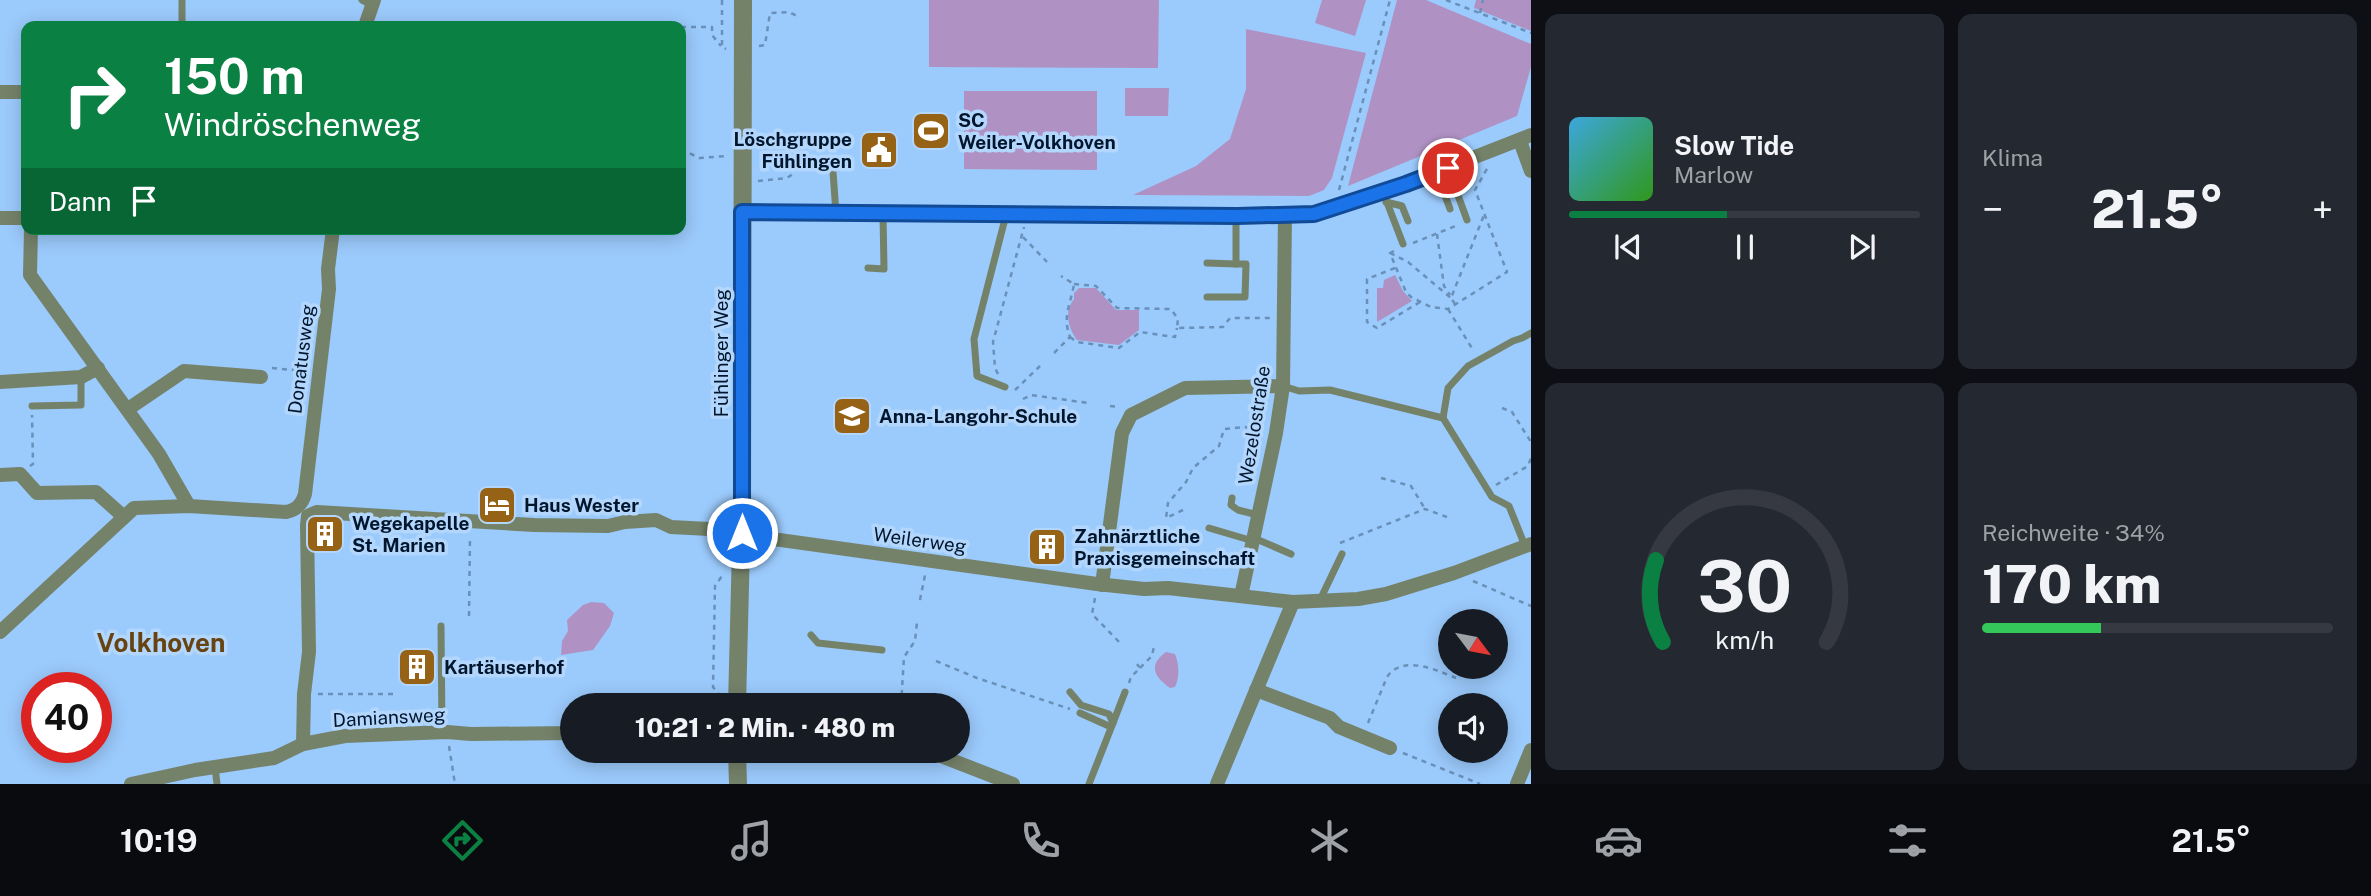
<!DOCTYPE html>
<html lang="de">
<head>
<meta charset="utf-8">
<style>
  :root { --surface:#171b24; --page:#242831; --text:#f1f3f6; --muted:#9ea1a6; --line:#363941; --accent:#0b8043 }
  body { margin:0; font-family:"Public Sans",sans-serif; background:var(--page); color:var(--text); height:100vh; display:flex; flex-direction:column; font-size:26px; white-space:nowrap }
  * { box-sizing:border-box; margin:0 }
  p { font-size:23px; color:var(--muted) }
  .icon { flex:none; width:38px; height:38px; fill:none; stroke:currentColor; stroke-width:2; stroke-linecap:round; stroke-linejoin:round }
  .map { position:relative; flex:1; overflow:hidden }
  .drawer { display:flex; flex-direction:column; gap:14px; padding:14px; background:#0d0f14; width:840px }
  .drawer>* { flex:none }
  .guide { position:absolute; left:21px; top:21px; width:665px; height:214px; border-radius:14px; box-shadow:0 4px 18px #0003; background:#0b8043; color:#fff; overflow:hidden }
  .needle { width:46px; rotate:122deg }
  .fabs { position:absolute; left:1438px; top:609px; display:grid; gap:14px }
  .fabs a { display:grid; place-items:center; width:70px; height:70px; border-radius:50%; background:var(--surface); box-shadow:0 4px 18px #0003; font-size:35px }
  .speed { position:absolute; left:21px; top:672px; display:flex; gap:14px; font-size:35px; font-weight:700; text-align:center }
  .speed>* { display:grid; place-content:center; width:91px; height:91px; border-radius:50%; background:var(--surface); box-shadow:0 4px 18px #0003; line-height:1 }
  .speed .limit { border:10px solid #d22; background:#fff; color:#111 }
  .pin { position:absolute; display:grid; place-items:center; width:60px; height:60px; color:#fff; margin:-30px; border:4px solid #fff; border-radius:50%; box-shadow:0 2px 7px #0007 }
  .me { position:absolute; width:77px; margin:-38px; rotate:0deg; stroke-linejoin:round; filter:drop-shadow(0 0 5px #0008) }
  .turn { display:flex; align-items:center; gap:24px; height:147px; padding:0 28px; font-size:32px }
  .turn .icon { width:91px; height:91px; stroke-width:2.5 }
  .turn b { display:block; font-size:49px; line-height:60px }
  .then { display:flex; align-items:center; height:66px; padding:0 28px; background:#0003; gap:14px; font-size:26px }
  .big { font-size:52px; font-weight:800; line-height:1.1 }
  .drawer .widget { flex:1; display:flex; flex-direction:column; justify-content:center; gap:10px; min-width:0; padding:0 24px; border-radius:14px; background:var(--page) }
  .drawer .dial { align-items:center; gap:0 }
  .dial svg { height:182px; overflow:visible; fill:none; stroke:var(--line); stroke-width:7; stroke-linecap:round; text-anchor:middle }
  .dial text { fill:var(--text); stroke:none }
  .song { display:flex; align-items:center; gap:21px }
  .cover { width:84px; height:84px; border-radius:10px; background:linear-gradient(135deg,hsl(200 70% 55%),hsl(110 70% 35%)) }
  .played { height:7px; border-radius:4px; background:linear-gradient(90deg,var(--accent) 45%,var(--line) 45%) }
  .keys { display:flex; justify-content:space-around; direction:ltr }
  .heat { display:flex; justify-content:space-between; align-items:center; font-size:38px; direction:ltr }
  .charge { height:10px; border-radius:5px; background:linear-gradient(90deg,#34c759 34%,var(--line) 0) }
  .drawer .tiles { flex:1; display:grid; gap:14px; grid-template-columns:repeat(2,1fr) }
  .trip { position:absolute; left:560px; top:693px; width:410px; height:70px; border-radius:35px; background:var(--surface); box-shadow:0 4px 18px #0003; font-weight:800; line-height:70px; text-align:center }
  .tab-bar { display:flex; height:112px; justify-content:space-around; align-items:center; background:#090b0e; color:var(--muted) }
  .tab-bar .icon { width:49px; height:49px }
  .tab-bar .active { color:var(--accent) }
  .tab-bar b { font-size:32px; color:var(--text) }
  main { display:flex; flex:1; min-height:0 }
  .map>svg:first-child { display:block }
  .green { fill:#af92c3 }
  .lines { fill:none; stroke-linecap:round; stroke-linejoin:round }
  .path { stroke:#6990b9; stroke-width:2.5; stroke-dasharray:5 5; stroke-linecap:butt }
  .service { stroke:#75826a; stroke-width:7 }
  .minor { stroke:#75826a; stroke-width:14 }
  .tertiary { stroke:#75826a; stroke-width:18 }
  .route-casing { stroke:#114b97; stroke-width:18 }
  .route { stroke:#1a73e8; stroke-width:12 }
  .labels { text-anchor:middle; dominant-baseline:central; stroke-width:7; stroke-linejoin:round; paint-order:stroke }
  .poi-label { font-size:19px; font-weight:bold; fill:#01162c; stroke:#b3d6fc; text-anchor:start }
  .street-label { font-size:19px; fill:#01162c; stroke:#b3d6fc }
  .district-label { font-size:26px; font-weight:bold; fill:#674311; stroke:#b3d6fc }
</style>
</head>
<body>
<main>
<div class="map">
<svg width="1531" height="784" viewBox="0 0 1531 784">
  <rect width="100%" height="100%" fill="#9bcafc"/>
  <g class="green">
    <polygon points="929,0 1159,0 1158,68 929,67"/>
    <polygon points="1322,0 1366,0 1355,36 1315,23"/>
    <polygon points="1397,0 1426,0 1531,44 1531,67 1517,116 1348,186"/>
    <polygon points="1476,0 1531,0 1531,31 1474,8"/>
    <polygon points="1246,29 1366,53 1332,178 1324,190 1309,196 1133,195 1196,166 1230,139 1246,89"/>
    <polygon points="1125,88 1169,88 1168,116 1125,116"/>
    <polygon points="964,91 1097,91 1097,170 964,169"/>
    <polygon points="1395,275 1403,291 1412,301 1377,322 1377,288 1383,288 1384,280"/>
    <path d="M1079,288H1096L1116,310H1139V330L1119,345L1077,340C1068,327 1064,312 1074,299V293Z"/>
    <polygon points="591,602 604,603 614,613 610,626 593,650 561,655 562,641 568,631 567,620 583,605"/>
    <path d="M1166,652L1175,654C1179,664 1180,677 1175,687L1170,688C1155,677 1147,666 1166,652Z"/>
  </g>
  <g class="lines">
    <g class="path">
      <polyline points="722,0 722,47 726,49"/>
      <polyline points="1446,0 1531,33"/>
      <polyline points="1480,13 1483,0"/>
      <polyline points="681,27 712,27 712,35 721,46"/>
      <polyline points="759,46 765,45 770,13 789,12 797,16"/>
      <polyline points="681,149 699,158 726,156"/>
      <polyline points="758,181 787,178 796,172"/>
      <polyline points="1339,190 1390,0"/>
      <polyline points="594,229 628,229"/>
      <polyline points="1437,234 1444,286 1450,295"/>
      <polyline points="1023,237 1047,262"/>
      <polyline points="1413,243 1458,225"/>
      <polyline points="1394,251 1390,253 1406,292 1411,297 1431,307 1448,309 1507,272 1475,190 1488,167"/>
      <polyline points="1390,253 1408,262 1451,298"/>
      <polyline points="1395,268 1367,279 1367,322 1377,328 1420,302"/>
      <polyline points="1074,284 1096,286 1117,308 1171,309 1178,319 1177,328 1223,327 1230,318 1272,318"/>
      <polyline points="1455,304 1451,298 1484,215"/>
      <polyline points="1448,309 1473,350"/>
      <polyline points="1070,337 1077,342 1119,348 1140,332 1175,337 1177,328"/>
      <path d="M1054,353L1070,337C1062,317 1071,303 1074,284L1061,276"/>
      <polyline points="272,368 304,371"/>
      <polyline points="998,374 995,368 993,342 1024,227"/>
      <polyline points="1015,390 1040,366"/>
      <polyline points="1023,399 1031,395 1088,403"/>
      <polyline points="1110,406 1120,407"/>
      <polyline points="1502,408 1512,412 1531,442"/>
      <polyline points="30,466 33,464 32,415"/>
      <polyline points="1381,478 1411,486 1425,509"/>
      <polyline points="1496,485 1528,466 1531,458"/>
      <polyline points="1183,510 1166,518 1168,503 1186,482 1193,468 1219,446 1224,429 1245,427 1262,431"/>
      <polyline points="1340,543 1425,509 1447,517"/>
      <polyline points="1473,581 1531,606"/>
      <polyline points="1095,598 1092,614 1121,644"/>
      <polyline points="920,600 925,575"/>
      <polyline points="469,616 470,536"/>
      <polyline points="936,661 977,678 1070,709"/>
      <polyline points="1140,668 1152,656 1154,646"/>
      <polyline points="1129,683 1131,677 1140,668 1137,664"/>
      <polyline points="318,694 398,694"/>
      <polyline points="721,697 713,687 715,586 724,573"/>
      <polyline points="901,705 904,657 915,641 917,622"/>
      <path d="M1368,723L1387,677C1403,654 1436,670 1456,678"/>
      <polyline points="449,746 455,784"/>
      <polyline points="1403,753 1480,784"/>
    </g>
    <g class="service">
      <polyline points="182,0 182,26"/>
      <polyline points="362,0 372,5"/>
      <polyline points="1448,168 1467,220"/>
      <polyline points="833,172 836,213"/>
      <polyline points="1383,192 1403,244"/>
      <polyline points="1386,202 1402,206 1408,221"/>
      <polyline points="1450,209 1444,193 1456,190"/>
      <polyline points="1207,263 1236,264"/>
      <polyline points="868,268 884,269 883,214"/>
      <polyline points="1207,297 1245,297 1246,264 1236,264 1236,217"/>
      <polyline points="1283,386 1299,391 1330,390 1443,418"/>
      <polyline points="1005,387 977,376 974,339 1006,215"/>
      <polyline points="32,406 81,405 81,377"/>
      <polyline points="1232,498 1231,505 1238,510 1258,515"/>
      <polyline points="1209,528 1253,541"/>
      <polyline points="1254,538 1291,554"/>
      <polyline points="1525,546 1509,506 1492,497 1443,418 1448,388 1468,366 1513,341 1522,338 1531,333"/>
      <polyline points="1320,600 1342,554"/>
      <polyline points="441,626 442,732"/>
      <polyline points="811,635 818,643 882,650"/>
      <polyline points="1070,692 1081,705 1109,714 1113,723 1089,784"/>
      <polyline points="1080,713 1111,727"/>
      <polyline points="1113,723 1125,692"/>
      <polyline points="215,767 217,784"/>
    </g>
    <g class="minor">
      <polyline points="365,26 374,0"/>
      <polyline points="0,92 26,92"/>
      <polyline points="1520,141 1531,171"/>
      <polyline points="742,212 1236,216 1314,214 1406,184 1531,135"/>
      <polyline points="0,218 26,218"/>
      <polyline points="31,229 30,275 159,454 189,506"/>
      <polyline points="0,382 81,377 98,368"/>
      <polyline points="128,409 184,371 261,377"/>
      <polyline points="0,475 20,474 37,493 96,492 124,517"/>
      <polyline points="1102,585 1122,433 1131,415 1185,388 1283,386"/>
      <polyline points="1241,596 1276,433 1283,386 1285,215"/>
      <path d="M0,632L134,508L189,506L286,512C297,510 302,504 305,494L329,289L328,269L333,229"/>
      <polyline points="1256,690 1330,718 1339,727 1390,748"/>
      <polyline points="303,744 304,694 309,652 307,526 308,516 317,512 534,525 608,526 625,522 656,520 671,527 728,530 751,536 1097,584 1144,589 1168,588 1293,602 1358,599 1386,594 1454,573 1531,544"/>
      <polyline points="928,751 1013,784"/>
      <polyline points="131,784 195,770 274,758 303,744 345,736 447,732 471,734 572,733"/>
      <polyline points="1217,784 1293,602"/>
      <polyline points="1517,784 1531,750"/>
    </g>
    <g class="tertiary">
      <polyline points="737,705 742,507 743,0"/>
      <polyline points="737,751 738,784"/>
    </g>
  </g>
  <g class="lines">
    <defs>
      <polyline id="route" points="742,533 742,212 1237,216 1314,214 1406,184 1448,168"/>
    </defs>
    <use href="#route" class="route-casing"/>
    <use href="#route" class="route"/>
  </g>
  <defs>
    <symbol id="stadium-square" viewBox="-11 -11 22 22"><rect x="-9" y="-9" width="18" height="18" rx="4" fill="#956216" stroke="#b3d6fc"/><path d="M0-5a6.5 5 0 1 0 0 10a6.5 5 0 1 0 0-10ZM-3.5-1.8h7v3.6h-7Z" fill="#fff"/></symbol>
    <symbol id="civic-square" viewBox="-11 -11 22 22"><rect x="-9" y="-9" width="18" height="18" rx="4" fill="#956216" stroke="#b3d6fc"/><path d="M-.6-6.5H3V-4.5H.6V-3L4-1V1h2V6H-6V1h2V-1L-.6-3ZM-1.2 2.5V6h2.4V2.5Z" fill="#fff"/></symbol>
    <symbol id="school-square" viewBox="-11 -11 22 22"><rect x="-9" y="-9" width="18" height="18" rx="4" fill="#956216" stroke="#b3d6fc"/><path d="M0-5L7-2L0 1L-7-2ZM-4 1L0 2.5L4 1V4Q0 6-4 4Z" fill="#fff"/></symbol>
    <symbol id="hotel-square" viewBox="-11 -11 22 22"><rect x="-9" y="-9" width="18" height="18" rx="4" fill="#956216" stroke="#b3d6fc"/><path d="M-6-4.5h1.5V1H6V5H4.5V3h-9V5H-6ZM-4 0a1.8 1.8 0 1 1 3.6 0ZM.5 0V-2.5h3Q6-2.5 6 0Z" fill="#fff"/></symbol>
    <symbol id="building-square" viewBox="-11 -11 22 22"><rect x="-9" y="-9" width="18" height="18" rx="4" fill="#956216" stroke="#b3d6fc"/><path d="M-4-6H4V6H1V3H-1V6H-4ZM-2.5-4.3h1.7v1.8h-1.7ZM.8-4.3h1.7v1.8H.8ZM-2.5-1h1.7V.8h-1.7ZM.8-1h1.7V.8H.8Z" fill="#fff"/></symbol>
  </defs>
  <g fill-rule="evenodd">
    <use href="#stadium-square" x="909" y="109" width="44" height="44"/>
    <use href="#civic-square" x="857" y="128" width="44" height="44"/>
    <use href="#school-square" x="830" y="394" width="44" height="44"/>
    <use href="#hotel-square" x="475" y="483" width="44" height="44"/>
    <use href="#building-square" x="303" y="512" width="44" height="44"/>
    <use href="#building-square" x="1025" y="525" width="44" height="44"/>
    <use href="#building-square" x="395" y="645" width="44" height="44"/>
  </g>
  <g class="labels">
    <g class="poi-label">
      <text x="958" y="120">SC<tspan x="958" dy="22">Weiler-Volkhoven</tspan></text>
      <text x="852" y="139" text-anchor="end">Löschgruppe<tspan x="852" dy="22">Fühlingen</tspan></text>
      <text x="879" y="416">Anna-Langohr-Schule</text>
      <text x="524" y="505">Haus Wester</text>
      <text x="352" y="523">Wegekapelle<tspan x="352" dy="22">St. Marien</tspan></text>
      <text x="1074" y="536">Zahnärztliche<tspan x="1074" dy="22">Praxisgemeinschaft</tspan></text>
      <text x="444" y="667">Kartäuserhof</text>
    </g>
    <g class="street-label">
      <text transform="translate(721 353) rotate(-90)">Fühlinger Weg</text>
      <text transform="translate(301 359) rotate(-83)">Donatusweg</text>
      <text transform="translate(1254 425) rotate(-81)">Wezelostraße</text>
      <text transform="translate(920 540) rotate(8)">Weilerweg</text>
      <text transform="translate(389 717) rotate(-3)">Damiansweg</text>
    </g>
    <g class="district-label">
      <text x="161" y="642">Volkhoven</text>
    </g>
  </g>
</svg>
<div class="fabs">
<a><svg class="needle" viewBox="-14 -14 28 28"><path d="M0-13l5 13h-10z" fill="#e53935"/><path d="M0 13l5-13h-10z" fill="#9ea1a6"/></svg></a>
<a><svg class="icon" aria-label="sound" viewBox="0 0 24 24"><path d="M4 9h4l5-4v14l-5-4H4zM17 9q2 3 0 6"/></svg></a>
</div>
<div class="speed"><div class="limit">40</div></div>
<div class="pin" style="left:1448px;top:168px;background:#d93025"><svg class="icon" aria-label="arrive" viewBox="0 0 24 24"><path d="M6 21V4h12l-3 4 3 4H6"/></svg></div>
<svg class="me" style="left:742px;top:533px" viewBox="-20 -20 40 40"><circle r="17" fill="#1a73e8" stroke="#fff" stroke-width="3"/><path d="M0-11L8 9 0 5-8 9z" fill="#fff"/></svg>
<div class="trip">10:21 · 2 Min. · 480 m</div>
<div class="guide">
<div class="turn"><svg class="icon" aria-label="right" viewBox="0 0 24 24"><path d="M7 20v-9h11M14 6l5 5-5 5"/></svg><div><b>150 m</b>Windröschenweg</div></div>
<div class="then">Dann<svg class="icon" aria-label="arrive" viewBox="0 0 24 24"><path d="M6 21V4h12l-3 4 3 4H6"/></svg></div>
</div>
</div>
<section class="drawer">
<div class="tiles">
<div class="widget">
<div class="song"><i class="cover"></i><div><b>Slow Tide</b><p>Marlow</p></div></div>
<div class="played"></div>
<div class="keys"><svg class="icon" aria-label="previous" viewBox="0 0 24 24"><path d="M18 5L8 12l10 7zM5 5v14"/></svg><svg class="icon" aria-label="pause" viewBox="0 0 24 24"><path d="M8 5v14M16 5v14"/></svg><svg class="icon" aria-label="next" viewBox="0 0 24 24"><path d="M6 5l10 7-10 7zM19 5v14"/></svg></div>
</div>
<div class="widget"><p>Klima</p>
<div class="heat"><a>−</a><b class="big">21.5°</b><a>+</a></div>
</div>
<div class="widget dial"><svg viewBox="0 0 100 80">
<path d="M14 69A42 42 0 1 1 86 69"/>
<path d="M14 69A42 42 0 0 1 11 33" stroke="#0b8043"/>
<text x="50" y="56" font-size="32" font-weight="700">30</text>
<text x="50" y="72" font-size="11">km/h</text>
</svg></div>
<div class="widget"><p>Reichweite · 34%</p><b class="big">170 km</b><div class="charge"></div></div>
</div>
</section>
</main>
<nav class="tab-bar">
<b>10:19</b>
<svg class="icon active" aria-label="directions" viewBox="0 0 24 24"><path d="M12 3l9 9-9 9-9-9zM9 14v-3h6M13 9l2 2-2 2"/></svg>
<svg class="icon" aria-label="music" viewBox="0 0 24 24"><path d="M9 18V5l10-2v13"/><circle cx="6" cy="18" r="3"/><circle cx="16" cy="16" r="3"/></svg>
<svg class="icon" aria-label="phone" viewBox="0 0 24 24"><path d="M5 4h4l2 5-3 2q2 4 5 5l2-3 5 2v4C11 20 4 13 5 4z"/></svg>
<svg class="icon" aria-label="climate" viewBox="0 0 24 24"><path d="M12 3v18M4 7l16 10M4 17L20 7"/></svg>
<svg class="icon" aria-label="car" viewBox="0 0 24 24"><path d="M5 17H2v-5l4-1 3-4h7l3 4 3 1v5h-3M9 17h6M6 11h13"/><circle cx="7" cy="17" r="2"/><circle cx="17" cy="17" r="2"/></svg>
<svg class="icon" aria-label="filters" viewBox="0 0 24 24"><path d="M4 7h16M4 17h16"/><circle cx="9" cy="7" r="2"/><circle cx="15" cy="17" r="2"/></svg>
<b>21.5°</b>
</nav>
</body>
</html>
